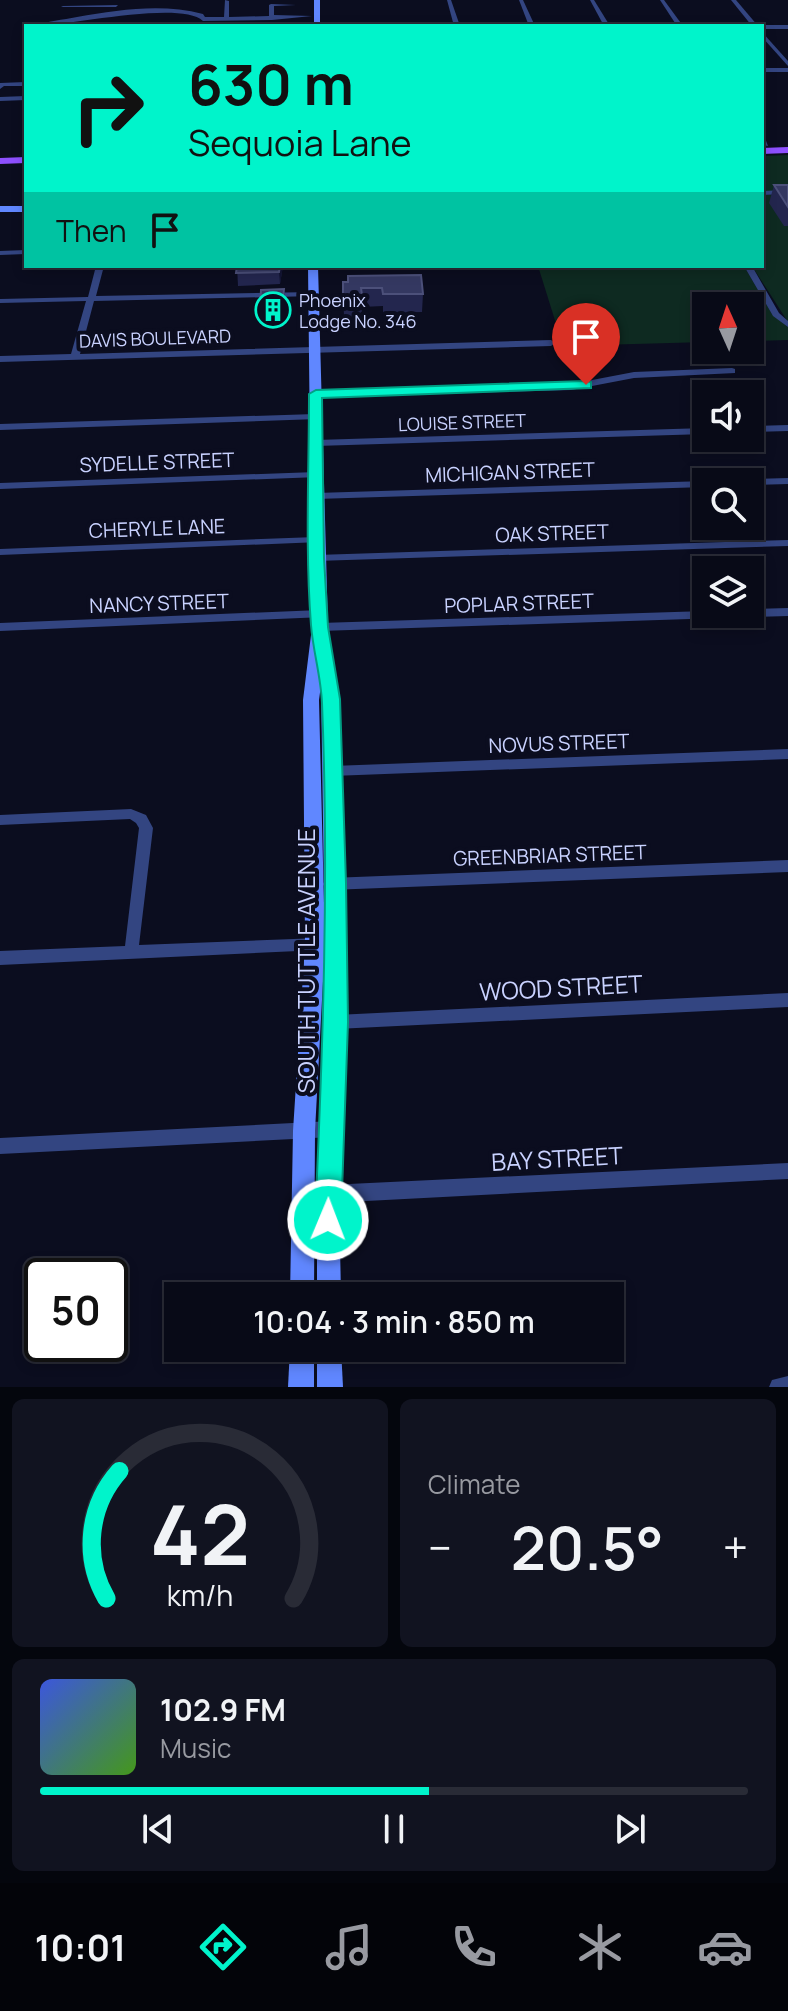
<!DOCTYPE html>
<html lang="en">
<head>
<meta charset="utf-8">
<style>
  :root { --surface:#080a17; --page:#111320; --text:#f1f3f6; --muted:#989aa1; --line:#292b36; --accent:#00f4cb }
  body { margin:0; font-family:Manrope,sans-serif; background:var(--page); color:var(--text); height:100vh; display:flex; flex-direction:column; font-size:30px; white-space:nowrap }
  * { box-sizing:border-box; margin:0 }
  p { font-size:26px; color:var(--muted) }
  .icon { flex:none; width:44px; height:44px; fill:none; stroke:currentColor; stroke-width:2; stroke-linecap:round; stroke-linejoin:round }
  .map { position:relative; height:1387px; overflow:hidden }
  .side { display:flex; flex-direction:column; gap:12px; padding:12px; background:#04060d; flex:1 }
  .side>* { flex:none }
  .hud { position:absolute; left:24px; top:24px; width:740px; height:244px; border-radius:0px; box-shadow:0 4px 12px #0003,0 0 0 2px var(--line); background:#00f4cb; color:#111; overflow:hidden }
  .needle { width:52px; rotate:357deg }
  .tools { position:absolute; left:692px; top:292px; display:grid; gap:16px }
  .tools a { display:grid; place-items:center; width:72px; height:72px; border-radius:0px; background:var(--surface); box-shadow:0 4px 12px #0003,0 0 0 2px var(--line); font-size:40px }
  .speed { position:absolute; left:24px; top:1258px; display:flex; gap:16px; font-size:40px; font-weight:700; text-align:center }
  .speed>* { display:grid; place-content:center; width:104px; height:104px; border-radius:50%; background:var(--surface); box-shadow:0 4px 12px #0003,0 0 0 2px var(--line); line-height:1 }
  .speed .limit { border:4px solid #111; border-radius:12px; background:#fff; color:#111 }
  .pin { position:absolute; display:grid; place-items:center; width:68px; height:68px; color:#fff; margin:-82px -34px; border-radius:50% 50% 50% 0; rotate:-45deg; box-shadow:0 0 8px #0007 }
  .pin .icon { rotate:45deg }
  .me { position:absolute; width:88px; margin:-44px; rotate:1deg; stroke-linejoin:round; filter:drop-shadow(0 0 6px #0008) }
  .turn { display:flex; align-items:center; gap:28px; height:168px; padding:0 32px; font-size:36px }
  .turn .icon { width:104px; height:104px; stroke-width:2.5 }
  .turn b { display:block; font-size:56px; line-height:68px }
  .then { display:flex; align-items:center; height:76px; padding:0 32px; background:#0003; gap:16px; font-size:30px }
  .big { font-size:60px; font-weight:600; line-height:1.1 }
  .side .tile { flex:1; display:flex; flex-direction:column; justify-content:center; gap:12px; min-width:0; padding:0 28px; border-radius:12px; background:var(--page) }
  .side .dial { align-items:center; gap:0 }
  .dial svg { height:208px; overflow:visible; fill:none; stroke:var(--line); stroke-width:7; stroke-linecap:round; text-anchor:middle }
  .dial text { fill:var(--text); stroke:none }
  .song { display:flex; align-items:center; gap:24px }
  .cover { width:96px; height:96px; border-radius:12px; background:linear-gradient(135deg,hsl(230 70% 55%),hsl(100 70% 35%)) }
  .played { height:8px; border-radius:4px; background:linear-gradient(90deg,var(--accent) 55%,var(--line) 55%) }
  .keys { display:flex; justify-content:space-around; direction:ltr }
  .heat { display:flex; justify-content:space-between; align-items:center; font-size:44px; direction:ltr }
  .side .tiles { flex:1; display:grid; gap:12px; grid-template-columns:1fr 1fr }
  .tile:last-child { grid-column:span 2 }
  .trip { position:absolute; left:164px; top:1282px; width:460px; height:80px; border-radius:0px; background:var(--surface); box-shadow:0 4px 12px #0003,0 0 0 2px var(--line); font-weight:600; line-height:80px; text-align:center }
  .menu { display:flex; height:128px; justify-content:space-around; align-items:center; background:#030409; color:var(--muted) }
  .menu .icon { width:56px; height:56px }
  .menu .current { color:var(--accent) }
  .menu b { font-size:36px; color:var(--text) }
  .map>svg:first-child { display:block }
  .green { fill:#0e2a21 }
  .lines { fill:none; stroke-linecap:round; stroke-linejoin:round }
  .street { fill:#334581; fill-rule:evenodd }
  .secondary { fill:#6087ff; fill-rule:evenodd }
  .primary { fill:#8e50ff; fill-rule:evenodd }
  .wall { fill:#23264e }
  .shaded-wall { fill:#121433 }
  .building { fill:#343861; stroke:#4c507a; stroke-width:2 }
  .route { fill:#00f4cb; stroke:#009f84; stroke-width:2 }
  .labels { text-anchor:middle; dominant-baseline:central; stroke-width:8; stroke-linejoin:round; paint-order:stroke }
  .far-poi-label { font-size:18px; fill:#c9d2ff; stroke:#0b0d1f; text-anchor:start }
  .far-street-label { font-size:18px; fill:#c9d2ff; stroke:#0b0d1f }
  .street-label { font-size:20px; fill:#c9d2ff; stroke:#0b0d1f }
  .near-street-label { font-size:24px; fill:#c9d2ff; stroke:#0b0d1f }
</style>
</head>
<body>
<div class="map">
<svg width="788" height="1387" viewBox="0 0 788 1387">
  <rect width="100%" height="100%" fill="#0b0d1f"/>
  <g class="green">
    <polygon points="788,155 788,191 762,191 762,156"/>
    <polygon points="788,194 788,322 752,266 762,266 762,195"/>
    <polygon points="538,266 744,266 772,314 788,327 788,340 750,341 750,306 706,306 706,342 563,346"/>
  </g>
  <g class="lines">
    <g class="street">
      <path d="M225,0L229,1V17L269,16V5L271,4L296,5L274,6V15L312,16L272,20L203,21C180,0 69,26 34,26C47,21 63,20 77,17C119,10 161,3 203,14L205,17H224Z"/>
      <polygon points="447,0 451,0 460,26 454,26"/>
      <polygon points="519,0 523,0 535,26 529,26"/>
      <polygon points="590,0 594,0 610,26 604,26"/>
      <polygon points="660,0 664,0 683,26 677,26"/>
      <polygon points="731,0 736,0 758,26 752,26"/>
      <polygon points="118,5 116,7 61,7 63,6"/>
      <polygon points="762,25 788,25 788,29 762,29 762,26 760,26"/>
      <polygon points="762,32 788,61 788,66 762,37"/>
      <rect x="762" y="68" width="26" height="4"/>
      <polygon points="26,82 26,86 4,86 0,89 0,83"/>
      <polygon points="26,96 26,100 0,101 0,97"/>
      <polygon points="762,136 765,138 768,146 763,145"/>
      <polygon points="788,190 788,194 762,195 762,191"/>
      <polygon points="26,250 26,254 0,255 0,251"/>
      <polygon points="96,266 104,266 96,296 315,292 319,294 315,296 94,301 80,354 551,340 555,343 551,346 0,362 0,356 71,354 86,301 0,303 0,299 88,297"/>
      <polygon points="744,266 752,266 779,313 788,321 788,327 773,316"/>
      <polygon points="732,368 735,369 735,373 634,378 571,390 316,397 312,394 316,391 571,384 634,372"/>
      <polygon points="315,414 318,415 318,419 0,430 0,424"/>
      <polygon points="788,425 788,431 750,432 750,426"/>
      <polygon points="706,428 706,434 316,446 311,443 316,440"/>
      <polygon points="316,472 321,475 319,477 0,489 0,483"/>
      <polygon points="788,478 788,484 750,485 750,482 745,482 750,479"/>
      <polygon points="706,481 710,482 706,482 706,487 316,499 311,496 316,493"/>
      <polygon points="316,537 320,538 321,540 320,542 0,555 0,549"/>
      <polygon points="788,540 788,546 316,561 311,558 316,555"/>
      <polygon points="788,608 788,616 750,617 745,614 750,614 750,609"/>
      <polygon points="320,610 324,611 326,614 324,617 0,631 0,623"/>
      <polygon points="706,611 706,614 726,614 720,618 320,631 314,627 320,623"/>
      <polygon points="788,749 788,759 332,776 327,775 326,771 327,767 332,766"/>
      <polygon points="131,809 146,815 153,828 139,945 320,938 325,939 327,944 325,949 320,950 0,965 0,951 125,946 139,828 136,823 130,819 0,825 0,815"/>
      <polygon points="788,860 788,872 330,890 325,888 323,884 325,880 330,878"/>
      <polygon points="788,993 788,1007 336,1029 331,1027 328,1022 331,1017 336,1015"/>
      <polygon points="332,1121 338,1123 340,1129 338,1135 332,1137 0,1154 0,1138"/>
      <polygon points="788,1163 788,1179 328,1203 322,1200 319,1194 322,1188 328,1185"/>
      <polygon points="788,1376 788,1387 769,1387 772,1380"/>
    </g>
    <g class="secondary">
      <rect x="314" y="0" width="6" height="26"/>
      <rect x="0" y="206" width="26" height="6"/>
      <polygon points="308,266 318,266 328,627 326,643 331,648 339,699 346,1022 339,1194 341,1296 317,1296 317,1194 326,1022 321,685 319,700 325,944 315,1131 314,1296 290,1296 293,1131 305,944 303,700 312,627"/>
      <polygon points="290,1348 314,1348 314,1387 288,1387"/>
      <polygon points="317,1348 341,1348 343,1387 317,1387"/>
    </g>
    <g class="primary">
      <polygon points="788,147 788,153 762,154 762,148"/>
      <polygon points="26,157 26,163 0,164 0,158"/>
    </g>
  </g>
  <g class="wall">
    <polygon points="774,185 788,185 788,226 784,226 769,203"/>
    <polygon points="237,266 283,266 280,284 238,286"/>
    <polygon points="343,282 423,294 422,312 383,313 383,306 362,307 362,314 353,314 353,317 344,317"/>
    <polygon points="285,303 283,322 261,323 260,308"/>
  </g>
  <g class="shaded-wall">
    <polygon points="280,266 283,266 280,284 279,272"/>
    <polygon points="284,289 285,303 283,322 282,308"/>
  </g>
  <g class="building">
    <polygon points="774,185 788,185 788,207"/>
    <polygon points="237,266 280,266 279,272 236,273"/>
    <polygon points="421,275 423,294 383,294 382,288 361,288 362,295 353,295 353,298 343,298 343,282 348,282 348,276"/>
    <polygon points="284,289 282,308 260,308 261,290"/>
  </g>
  <path class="route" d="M586,381L591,382V388L322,398L324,558L328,627L340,699L346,883L348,1022L341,1220L337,1229L328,1233L319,1229L315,1220C323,1048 329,875 322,703C321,677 313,651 311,625C305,548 309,471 309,394L316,390Z"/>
  <defs>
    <symbol id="building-ring" viewBox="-11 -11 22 22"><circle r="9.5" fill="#0b0d1f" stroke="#00f4cb" stroke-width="1.5"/><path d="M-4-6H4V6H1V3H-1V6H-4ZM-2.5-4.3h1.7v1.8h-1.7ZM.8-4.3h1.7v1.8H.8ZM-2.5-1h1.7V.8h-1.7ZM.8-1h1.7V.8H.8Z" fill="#00f4cb"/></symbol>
  </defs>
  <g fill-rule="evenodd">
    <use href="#building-ring" x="253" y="290" width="40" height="40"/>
  </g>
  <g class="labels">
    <g class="far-poi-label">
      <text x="299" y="300">Phoenix<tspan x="299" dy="21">Lodge No. 346</tspan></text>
    </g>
    <g class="far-street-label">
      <text transform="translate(155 338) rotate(-2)">DAVIS BOULEVARD</text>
      <text transform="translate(462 422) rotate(-2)">LOUISE STREET</text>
    </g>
    <g class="street-label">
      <text transform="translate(157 462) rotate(-2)">SYDELLE STREET</text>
      <text transform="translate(510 472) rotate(-2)">MICHIGAN STREET</text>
      <text transform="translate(157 528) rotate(-2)">CHERYLE LANE</text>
      <text transform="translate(552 533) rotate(-2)">OAK STREET</text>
      <text transform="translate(159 603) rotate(-2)">NANCY STREET</text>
      <text transform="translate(519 603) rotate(-2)">POPLAR STREET</text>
      <text transform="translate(559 743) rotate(-2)">NOVUS STREET</text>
      <text transform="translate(550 855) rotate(-2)">GREENBRIAR STREET</text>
    </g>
    <g class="near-street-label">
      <text transform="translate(305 961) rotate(-90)">SOUTH TUTTLE AVENUE</text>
      <text transform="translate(561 987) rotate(-3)">WOOD STREET</text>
      <text transform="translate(557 1158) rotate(-3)">BAY STREET</text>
    </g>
  </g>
</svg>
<div class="tools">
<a><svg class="needle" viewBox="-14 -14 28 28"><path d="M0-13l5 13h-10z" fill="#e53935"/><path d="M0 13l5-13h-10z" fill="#989aa1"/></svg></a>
<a><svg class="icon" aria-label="sound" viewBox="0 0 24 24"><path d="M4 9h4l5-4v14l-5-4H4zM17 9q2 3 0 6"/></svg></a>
<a><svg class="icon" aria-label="search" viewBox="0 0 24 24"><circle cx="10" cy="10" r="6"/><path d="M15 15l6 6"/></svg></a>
<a><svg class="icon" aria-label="layers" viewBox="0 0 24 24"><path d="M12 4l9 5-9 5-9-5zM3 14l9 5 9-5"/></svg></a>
</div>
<div class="speed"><div class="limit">50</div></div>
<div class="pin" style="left:586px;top:385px;background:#d93025"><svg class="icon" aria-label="arrive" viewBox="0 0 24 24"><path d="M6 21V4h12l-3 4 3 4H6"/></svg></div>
<svg class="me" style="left:328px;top:1220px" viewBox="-20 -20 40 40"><circle r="17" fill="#00f4cb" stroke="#fff" stroke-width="3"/><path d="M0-11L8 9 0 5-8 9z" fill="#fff"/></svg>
<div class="trip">10:04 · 3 min · 850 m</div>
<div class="hud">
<div class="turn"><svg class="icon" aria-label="right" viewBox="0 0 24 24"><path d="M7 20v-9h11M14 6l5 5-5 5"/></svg><div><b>630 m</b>Sequoia Lane</div></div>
<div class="then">Then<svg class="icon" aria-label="arrive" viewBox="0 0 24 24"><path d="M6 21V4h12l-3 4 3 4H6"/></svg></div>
</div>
</div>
<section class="side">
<div class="tiles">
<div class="tile dial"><svg viewBox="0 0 100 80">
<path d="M14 69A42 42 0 1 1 86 69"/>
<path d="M14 69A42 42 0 0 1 19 20" stroke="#00f4cb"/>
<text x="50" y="56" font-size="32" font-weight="700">42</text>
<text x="50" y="72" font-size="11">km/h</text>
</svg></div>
<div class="tile"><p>Climate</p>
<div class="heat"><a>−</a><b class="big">20.5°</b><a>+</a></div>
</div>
<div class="tile">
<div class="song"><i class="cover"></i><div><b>102.9 FM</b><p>Music</p></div></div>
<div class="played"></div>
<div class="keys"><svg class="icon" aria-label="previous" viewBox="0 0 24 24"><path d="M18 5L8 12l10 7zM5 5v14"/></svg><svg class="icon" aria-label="pause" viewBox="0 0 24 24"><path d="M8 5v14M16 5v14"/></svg><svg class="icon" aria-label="next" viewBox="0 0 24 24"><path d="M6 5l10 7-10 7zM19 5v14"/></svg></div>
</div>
</div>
</section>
<nav class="menu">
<b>10:01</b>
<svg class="icon current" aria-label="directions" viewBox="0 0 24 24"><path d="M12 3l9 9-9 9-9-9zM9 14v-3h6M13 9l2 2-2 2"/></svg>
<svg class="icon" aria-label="music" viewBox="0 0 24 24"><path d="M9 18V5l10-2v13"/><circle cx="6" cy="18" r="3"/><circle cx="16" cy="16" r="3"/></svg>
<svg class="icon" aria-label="phone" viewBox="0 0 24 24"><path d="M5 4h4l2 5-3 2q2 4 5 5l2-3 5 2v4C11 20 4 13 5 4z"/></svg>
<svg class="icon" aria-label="climate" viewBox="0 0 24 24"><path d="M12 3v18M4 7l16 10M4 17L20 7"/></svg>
<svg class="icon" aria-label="car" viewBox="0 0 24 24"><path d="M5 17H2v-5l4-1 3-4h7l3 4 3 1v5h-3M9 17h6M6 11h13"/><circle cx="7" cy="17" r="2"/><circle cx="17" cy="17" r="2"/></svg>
</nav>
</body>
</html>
